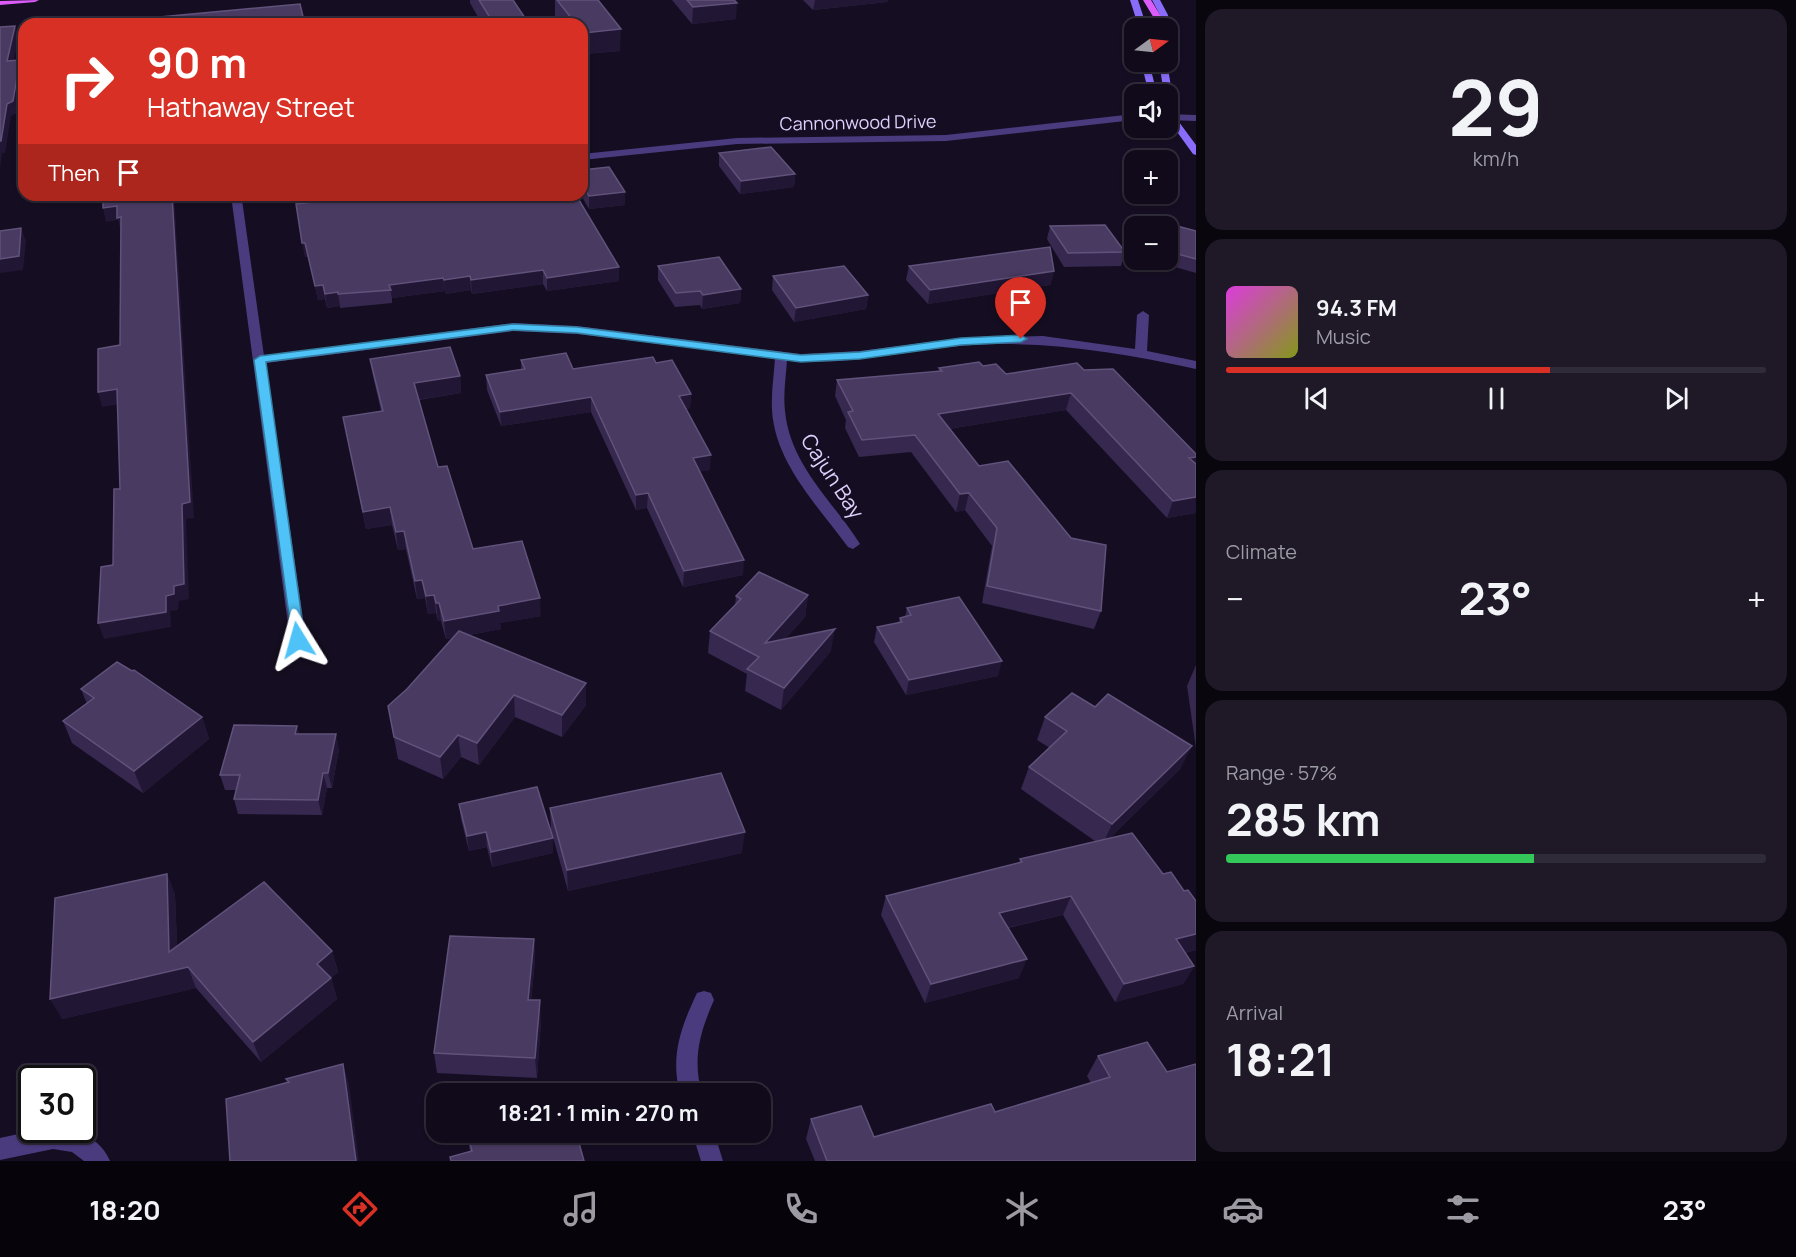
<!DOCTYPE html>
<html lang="en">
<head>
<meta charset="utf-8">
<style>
  :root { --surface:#100a1a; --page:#1e1827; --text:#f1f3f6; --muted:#9c9aa2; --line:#302b39; --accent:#d93025 }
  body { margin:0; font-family:Manrope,sans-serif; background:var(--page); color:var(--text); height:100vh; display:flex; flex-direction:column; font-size:22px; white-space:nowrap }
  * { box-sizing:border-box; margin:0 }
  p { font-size:20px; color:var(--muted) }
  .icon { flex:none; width:33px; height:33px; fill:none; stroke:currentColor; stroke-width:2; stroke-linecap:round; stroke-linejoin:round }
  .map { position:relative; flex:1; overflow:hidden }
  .drawer { display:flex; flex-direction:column; gap:9px; padding:9px; background:#09060e; width:600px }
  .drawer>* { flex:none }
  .guide { position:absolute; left:18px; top:18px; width:570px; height:183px; border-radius:18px; box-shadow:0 2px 4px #0004,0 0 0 2px var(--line); background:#d93025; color:#fff; overflow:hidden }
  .needle { width:39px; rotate:75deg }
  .controls { position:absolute; left:1124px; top:18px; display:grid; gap:12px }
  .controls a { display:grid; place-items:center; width:54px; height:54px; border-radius:12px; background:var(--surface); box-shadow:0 2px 4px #0004,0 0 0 2px var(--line); font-size:30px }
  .speed { position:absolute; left:18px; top:1065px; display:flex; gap:12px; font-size:30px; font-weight:700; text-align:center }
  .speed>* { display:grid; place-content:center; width:78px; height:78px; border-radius:50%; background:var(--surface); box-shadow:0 2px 4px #0004,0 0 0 2px var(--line); line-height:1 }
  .speed .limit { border:3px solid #111; border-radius:9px; background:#fff; color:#111 }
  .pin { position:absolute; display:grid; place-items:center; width:51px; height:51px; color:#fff; margin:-62px -26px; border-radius:50% 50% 50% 0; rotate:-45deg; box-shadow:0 0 6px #0007 }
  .pin .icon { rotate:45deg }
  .me { position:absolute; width:66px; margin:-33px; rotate:352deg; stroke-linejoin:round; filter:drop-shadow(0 0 4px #0008) }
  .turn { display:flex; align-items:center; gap:21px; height:126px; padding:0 30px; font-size:27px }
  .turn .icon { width:78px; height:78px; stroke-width:2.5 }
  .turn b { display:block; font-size:42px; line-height:51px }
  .then { display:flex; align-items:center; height:57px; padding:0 30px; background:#0003; gap:12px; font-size:22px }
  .big { font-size:45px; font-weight:700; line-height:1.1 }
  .drawer .card { flex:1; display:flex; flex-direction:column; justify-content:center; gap:9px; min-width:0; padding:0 21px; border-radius:18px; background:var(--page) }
  .drawer .dial { align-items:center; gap:0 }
  .dial b { font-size:78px; line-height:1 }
  .song { display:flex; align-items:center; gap:18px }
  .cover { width:72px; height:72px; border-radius:9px; background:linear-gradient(135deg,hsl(300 70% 55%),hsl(70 70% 35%)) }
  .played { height:6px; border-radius:3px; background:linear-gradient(90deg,var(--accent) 60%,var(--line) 60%) }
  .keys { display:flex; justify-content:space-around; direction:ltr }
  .heat { display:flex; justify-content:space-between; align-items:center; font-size:33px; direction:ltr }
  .charge { height:9px; border-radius:4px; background:linear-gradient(90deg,#34c759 57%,var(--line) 0) }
  .trip { position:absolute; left:426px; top:1083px; width:345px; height:60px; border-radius:18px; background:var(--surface); box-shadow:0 2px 4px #0004,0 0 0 2px var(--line); font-weight:700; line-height:60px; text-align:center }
  .tab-bar { display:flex; height:96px; justify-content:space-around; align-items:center; background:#06040a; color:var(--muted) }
  .tab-bar .icon { width:42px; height:42px }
  .tab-bar .active { color:var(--accent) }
  .tab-bar b { font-size:27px; color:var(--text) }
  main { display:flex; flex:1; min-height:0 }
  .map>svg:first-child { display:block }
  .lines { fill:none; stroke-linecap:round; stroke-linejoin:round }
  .street { fill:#4a3b7f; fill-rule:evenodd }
  .secondary { fill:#896cfa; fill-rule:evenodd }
  .primary { fill:#db5cf9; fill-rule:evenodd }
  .wall { fill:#37284f }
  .shaded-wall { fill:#221635 }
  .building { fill:#493a62; stroke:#60527a; stroke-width:1.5 }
  .route { fill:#4fc3f7; stroke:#337fa1; stroke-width:1.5 }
  .labels { text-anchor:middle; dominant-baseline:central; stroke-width:6; stroke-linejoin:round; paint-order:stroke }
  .far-street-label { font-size:18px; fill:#ded1fd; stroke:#150e22 }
  .street-label { font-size:21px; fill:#ded1fd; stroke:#150e22 }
</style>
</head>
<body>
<main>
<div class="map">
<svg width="1196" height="1161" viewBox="0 0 1196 1161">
  <rect width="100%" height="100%" fill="#150e22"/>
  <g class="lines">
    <g class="street">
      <polygon points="1134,114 1134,120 946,141 737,144 582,160 582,154 737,138 946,135"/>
      <polygon points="1167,114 1196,115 1196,121 1167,120"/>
      <path d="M231,195H266L261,198L242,200L264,356L513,323L577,326L801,354L860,351L961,338L1043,336L1135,349L1137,315L1143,311L1149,315L1147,351L1196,361V369C1118,352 1040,339 960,346C903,351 844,367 787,360C786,377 783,394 785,411C790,465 833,501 860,544L853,549L848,547C818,506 775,463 772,410C771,393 774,375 775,358L577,334L513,331L266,363L306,640L304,644H292L290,640Z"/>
      <path d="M704,991L711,993L714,1000C700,1032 692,1059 702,1094H680C670,1056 681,1027 697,993Z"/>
      <path d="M37,1130C66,1130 97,1130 110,1161H84L72,1152L53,1149L0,1160V1138Z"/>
      <polygon points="692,1132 714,1132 723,1161 701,1161"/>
    </g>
    <g class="secondary">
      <polygon points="1130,0 1138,0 1147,28 1139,28"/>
      <polygon points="1152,0 1160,0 1168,15 1167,30 1160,28 1160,15"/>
      <polygon points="1141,62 1149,62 1157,94 1149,94"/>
      <polygon points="1159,62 1167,62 1176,118 1196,145 1196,155 1193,154 1167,118 1167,94 1164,94"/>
    </g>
    <g class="primary">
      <polygon points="39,0 35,2 0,5 0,1"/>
      <polygon points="1143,0 1151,0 1168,28 1167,30 1160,28"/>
    </g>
  </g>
  <g class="wall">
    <polygon points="470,0 513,0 529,24 482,24 470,3"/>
    <polygon points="555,0 598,0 620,51 584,54 582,52 582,24 560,24 555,19"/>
    <polygon points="672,0 734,0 736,19 692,24"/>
    <polygon points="803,0 888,0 887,2 813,10"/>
    <polygon points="719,153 795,174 794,187 740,194 719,166"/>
    <polygon points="582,170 625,192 625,205 589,209 581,195"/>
    <polygon points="296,204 619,267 619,281 547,291 543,284 472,294 471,290 445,294 445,291 392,298 392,303 340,308 340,306 327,308 325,299 318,300 308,256 305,257"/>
    <polygon points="1050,226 1125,252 1121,266 1064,267 1047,239"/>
    <polygon points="1196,231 1196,273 1154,261 1155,260 1167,260 1167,238"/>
    <polygon points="658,266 741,289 740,303 702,309 700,305 675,307 658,280"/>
    <polygon points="909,266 1054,271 1050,285 928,304 906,280"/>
    <polygon points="773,276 868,295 866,309 794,322 772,290"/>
    <polygon points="370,359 460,376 461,393 419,400 438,467 473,549 541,616 500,623 501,629 469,635 586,683 586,705 562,737 515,717 479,765 461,757 443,779 398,759 392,728 388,706 407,689 453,638 446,639 441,621 438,621 436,613 428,614 425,598 417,599 406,549 398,550 392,525 366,529 343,417 381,411 373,376"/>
    <polygon points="521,360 573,369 656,363 691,394 690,408 686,409 710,470 700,471 743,575 683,587 647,508 636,510 591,412 501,426 487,390 486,375 521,370"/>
    <polygon points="983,366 1006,374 1084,370 1196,461 1195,463 1196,464 1196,513 1167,518 1066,410 949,429 979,466 1101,611 1094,629 982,603 992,546 965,510 956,512 911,452 859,457 845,428 846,420 835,396 837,380 938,372 939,368"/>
    <polygon points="808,595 805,617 786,638 831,651 781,710 745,691 747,674 708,653 710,631 735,605 736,596"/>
    <polygon points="907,608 998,676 906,695 874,642 877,627 898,623 900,618 905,617"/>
    <polygon points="1196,665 1196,748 1187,686"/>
    <polygon points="81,689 202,717 209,739 143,793 72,743 63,721 87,704"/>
    <polygon points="1045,717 1181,768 1110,838 1163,874 1196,901 1196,950 1185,953 1194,966 1183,984 1115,1002 1063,915 1008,928 1019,978 925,1003 881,915 886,896 1019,863 1020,859 1095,841 1021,789 1029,767 1050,748 1037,740"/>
    <polygon points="297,726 299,734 339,749 332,788 327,788 322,815 238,814 234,799 236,790 225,790 220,775"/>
    <polygon points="459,804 553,838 553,853 492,867 487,847 469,851 461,819"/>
    <polygon points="550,808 742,853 568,891 551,830"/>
    <polygon points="167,874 175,895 177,947 332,951 338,972 331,978 337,999 261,1062 196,988 62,1019"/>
    <polygon points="534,939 535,960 531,1000 541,1021 537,1078 437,1073 434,1053"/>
    <polygon points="1098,1056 1196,1161 815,1161 806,1139 811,1119 874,1137 995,1112 1091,1083 1087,1076"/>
    <polygon points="467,1132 576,1132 470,1152"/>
  </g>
  <g class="shaded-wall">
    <polygon points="815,0 888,0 887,2 813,10"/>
    <polygon points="737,3 736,19 692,24 693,7"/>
    <polygon points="15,26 19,37 11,73 7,61"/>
    <polygon points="621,29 620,51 584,54 584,33"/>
    <polygon points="20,60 23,72 17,113 11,116 5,153 2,153 0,169 0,141 7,104"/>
    <polygon points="795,174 794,187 740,194 741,181"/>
    <polygon points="625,192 625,205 589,209 589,196"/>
    <polygon points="172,195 174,195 194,518 186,519 189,599 179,601 178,610 170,611 171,627 104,639 98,623 166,596"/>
    <polygon points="117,206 124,231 121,232 118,220 106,222 103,208"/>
    <polygon points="21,228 26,241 23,270 0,273 0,259"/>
    <polygon points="302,243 305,243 308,256 305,257"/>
    <polygon points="619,267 619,281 547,291 547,278"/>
    <polygon points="543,270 543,284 472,294 471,280"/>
    <polygon points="1054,271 1050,285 928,304 930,290"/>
    <polygon points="470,276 471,290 445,294 444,280"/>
    <polygon points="443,278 445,291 392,298 389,285"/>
    <polygon points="323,285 325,299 318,300 315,286"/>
    <polygon points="741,289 740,303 702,309 703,295"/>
    <polygon points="338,292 340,306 327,308 325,294"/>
    <polygon points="868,295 866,309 794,322 796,308"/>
    <polygon points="460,376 461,393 416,400 414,383"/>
    <polygon points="117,389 122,404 102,407 98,392"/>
    <polygon points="1071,393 1066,410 935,431 938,414"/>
    <polygon points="691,394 690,408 678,410 679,396"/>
    <polygon points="591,397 591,412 501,426 500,412"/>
    <polygon points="711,455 710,470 692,473 693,458"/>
    <polygon points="1196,457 1196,461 1191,473 1189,458"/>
    <polygon points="648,493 647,508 636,510 636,495"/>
    <polygon points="969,493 965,510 956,512 960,494"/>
    <polygon points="1196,497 1196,513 1167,518 1173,501"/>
    <polygon points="390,507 392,525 366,529 363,512"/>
    <polygon points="404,531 406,549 398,550 396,532"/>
    <polygon points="744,560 743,575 683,587 684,571"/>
    <polygon points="422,580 425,598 417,599 415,581"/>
    <polygon points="434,595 436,613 428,614 426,596"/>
    <polygon points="808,595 805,617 762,665 765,643"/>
    <polygon points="540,598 541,616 500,623 501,629 446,639 444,621 498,606"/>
    <polygon points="436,603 439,603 441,621 438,621"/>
    <polygon points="835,629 831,651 781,710 784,688"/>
    <polygon points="1002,661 998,676 906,695 909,680"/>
    <polygon points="586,683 586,705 562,737 562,715"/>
    <polygon points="514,695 515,717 479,765 477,743"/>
    <polygon points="202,717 209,739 143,793 134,771"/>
    <polygon points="297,726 301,741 295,734"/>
    <polygon points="336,734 339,749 332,788 328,773"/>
    <polygon points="458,735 461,757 443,779 440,757"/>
    <polygon points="1192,746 1181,768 1102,846 1112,824"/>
    <polygon points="323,773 327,788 322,815 318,800"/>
    <polygon points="486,832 487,847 469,851 467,836"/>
    <polygon points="745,832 742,853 568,891 567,870"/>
    <polygon points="553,838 553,853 492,867 491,852"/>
    <polygon points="167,874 175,895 178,970 188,967 196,988 62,1019 50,999 169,952"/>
    <polygon points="1071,896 1063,915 992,931 999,913"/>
    <polygon points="1196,934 1196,950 1165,958 1176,939"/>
    <polygon points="534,939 535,960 529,1021 528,1000"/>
    <polygon points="332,951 338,972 323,985 317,964"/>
    <polygon points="1027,959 1019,978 925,1003 931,984"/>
    <polygon points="1194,966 1183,984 1115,1002 1124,984"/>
    <polygon points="331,978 337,999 261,1062 253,1042"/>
    <polygon points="540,1000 541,1021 537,1078 535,1058"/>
    <polygon points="343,1064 349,1084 359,1161 356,1161"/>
  </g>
  <g class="building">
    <polygon points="479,0 513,0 529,24 494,24"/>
    <polygon points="557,0 598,0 621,29 584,33 582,31 582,24 576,24"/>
    <polygon points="687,0 734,0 737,3 693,7"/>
    <polygon points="300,4 304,21 314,24 161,24 160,17"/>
    <polygon points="15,26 7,61 20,60 13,101 7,104 1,141 0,141 0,27"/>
    <polygon points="771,147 795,174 741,181 719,153"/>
    <polygon points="609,167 625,192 589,196 582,183 582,170"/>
    <polygon points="103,195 172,195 190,502 182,504 184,584 174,586 174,594 166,596 166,612 98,623 101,567 113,565 114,489 120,489 117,389 98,392 98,349 120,345 121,217 117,218 117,206 103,208"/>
    <polygon points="382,195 576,195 619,267 547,278 543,270 471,280 470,276 444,280 443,278 389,285 391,290 338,294 338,292 325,294 323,285 315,286 305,243 302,243 296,204"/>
    <polygon points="1105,225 1125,252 1068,253 1050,226"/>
    <polygon points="1177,226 1196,231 1196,259 1167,251 1167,238"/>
    <polygon points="21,228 19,256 0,259 0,231"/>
    <polygon points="1050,247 1054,271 930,290 909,266"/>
    <polygon points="719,257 741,289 703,295 700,291 676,293 658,266"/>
    <polygon points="844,266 868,295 796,308 773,276"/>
    <polygon points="450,347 460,376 414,383 438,467 447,466 473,549 522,541 540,598 498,606 499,611 444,621 439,603 436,603 434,595 426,596 422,580 415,581 404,531 396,532 390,507 363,512 343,417 383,411 370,359"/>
    <polygon points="566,353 573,369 653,357 656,363 672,360 691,394 679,396 711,455 693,458 744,560 684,571 648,493 636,495 591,397 500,412 486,375 525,369 521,360"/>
    <polygon points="979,362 983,366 996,364 1006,374 1077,363 1084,370 1113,369 1196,454 1196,457 1189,458 1196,464 1196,497 1173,501 1071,393 938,414 979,466 1008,461 1071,538 1106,545 1101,611 987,586 997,528 969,493 960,494 915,435 862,440 848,412 853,411 837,380 942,371 939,368"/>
    <polygon points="759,572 808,595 765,643 835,629 784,688 747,669 759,657 710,631 741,599 736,596"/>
    <polygon points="959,597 1002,661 909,680 877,627 902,622 900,618 911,615 907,608"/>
    <polygon points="459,631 586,683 562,715 514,695 477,743 458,735 440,757 394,737 388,706 407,689"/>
    <polygon points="117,662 132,671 134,670 202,717 134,771 63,721 94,698 81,689"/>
    <polygon points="1072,693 1095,707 1108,694 1192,746 1112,824 1029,767 1067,731 1045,717"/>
    <polygon points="234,725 297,726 295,734 336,734 328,773 323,773 318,800 234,799 240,775 220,775"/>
    <polygon points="721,773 745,832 567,870 550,808"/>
    <polygon points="537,787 553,838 491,852 486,832 467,836 459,804"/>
    <polygon points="1132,833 1163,874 1171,872 1184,891 1188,890 1196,901 1196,934 1176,939 1194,966 1124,984 1071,896 999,913 1027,959 931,984 886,896 1022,862 1020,859"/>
    <polygon points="167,874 169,952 264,882 332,951 317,964 331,978 253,1042 188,967 50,999 55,898"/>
    <polygon points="450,936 534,939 528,1000 540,1000 535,1058 434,1053"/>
    <polygon points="1147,1042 1167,1072 1196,1064 1196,1161 827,1161 811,1119 861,1106 874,1137 991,1104 995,1112 1110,1077 1098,1056"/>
    <polygon points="343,1064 356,1161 230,1161 226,1099 289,1082 286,1079"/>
    <polygon points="467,1132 576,1132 584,1161 451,1161 450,1157 472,1151"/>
  </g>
  <polygon class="route" points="513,324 577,327 801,355 860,352 961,338 1021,335 1027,339 1021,342 961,345 860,359 801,362 577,333 513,330 266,362 305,640 298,645 293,644 254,360 260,356"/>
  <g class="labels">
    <g class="far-street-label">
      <text transform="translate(858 122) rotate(-1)">Cannonwood Drive</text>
    </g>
    <g class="street-label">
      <text transform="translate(833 476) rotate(57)">Cajun Bay</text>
    </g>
  </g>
</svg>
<div class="controls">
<a><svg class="needle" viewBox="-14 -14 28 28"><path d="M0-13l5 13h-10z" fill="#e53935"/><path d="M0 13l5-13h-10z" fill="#9c9aa2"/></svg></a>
<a><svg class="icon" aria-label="sound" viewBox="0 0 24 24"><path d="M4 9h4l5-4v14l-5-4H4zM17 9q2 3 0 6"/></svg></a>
<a>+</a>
<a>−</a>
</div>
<div class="speed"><div class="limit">30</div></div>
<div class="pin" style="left:1021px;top:339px;background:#d93025"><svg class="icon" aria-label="arrive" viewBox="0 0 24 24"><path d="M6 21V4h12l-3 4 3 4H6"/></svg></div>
<svg class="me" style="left:298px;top:640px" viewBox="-20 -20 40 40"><path d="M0-17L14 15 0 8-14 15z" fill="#4fc3f7" stroke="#fff" stroke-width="4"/></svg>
<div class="trip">18:21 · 1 min · 270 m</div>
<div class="guide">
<div class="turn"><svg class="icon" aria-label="right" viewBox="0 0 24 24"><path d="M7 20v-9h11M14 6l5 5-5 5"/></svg><div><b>90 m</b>Hathaway Street</div></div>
<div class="then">Then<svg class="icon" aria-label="arrive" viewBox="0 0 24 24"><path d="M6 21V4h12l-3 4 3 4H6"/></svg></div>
</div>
</div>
<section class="drawer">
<div class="card dial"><b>29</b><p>km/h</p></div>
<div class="card">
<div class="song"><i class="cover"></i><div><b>94.3 FM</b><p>Music</p></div></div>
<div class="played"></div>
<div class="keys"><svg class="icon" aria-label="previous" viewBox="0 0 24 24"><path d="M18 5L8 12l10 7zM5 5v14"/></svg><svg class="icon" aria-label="pause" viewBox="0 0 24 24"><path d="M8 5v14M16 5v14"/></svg><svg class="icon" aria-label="next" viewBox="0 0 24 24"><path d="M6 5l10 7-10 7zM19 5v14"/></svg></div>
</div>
<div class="card"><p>Climate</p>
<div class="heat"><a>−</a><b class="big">23°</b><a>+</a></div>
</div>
<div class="card"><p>Range · 57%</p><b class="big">285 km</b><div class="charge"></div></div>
<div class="card"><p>Arrival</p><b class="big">18:21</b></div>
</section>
</main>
<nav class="tab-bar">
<b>18:20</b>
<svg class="icon active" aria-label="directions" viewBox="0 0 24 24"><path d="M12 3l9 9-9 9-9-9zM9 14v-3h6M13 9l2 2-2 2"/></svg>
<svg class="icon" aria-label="music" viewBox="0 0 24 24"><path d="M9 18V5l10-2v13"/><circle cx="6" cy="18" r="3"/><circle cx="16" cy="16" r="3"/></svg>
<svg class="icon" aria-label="phone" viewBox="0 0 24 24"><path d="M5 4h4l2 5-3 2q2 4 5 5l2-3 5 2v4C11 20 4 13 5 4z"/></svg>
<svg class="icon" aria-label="climate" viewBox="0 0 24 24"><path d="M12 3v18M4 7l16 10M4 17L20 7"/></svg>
<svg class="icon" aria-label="car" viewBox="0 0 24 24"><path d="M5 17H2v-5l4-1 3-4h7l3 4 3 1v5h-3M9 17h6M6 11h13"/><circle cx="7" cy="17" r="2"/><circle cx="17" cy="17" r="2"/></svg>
<svg class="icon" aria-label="filters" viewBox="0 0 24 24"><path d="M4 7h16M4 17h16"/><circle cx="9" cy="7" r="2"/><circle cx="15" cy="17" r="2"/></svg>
<b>23°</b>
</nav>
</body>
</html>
